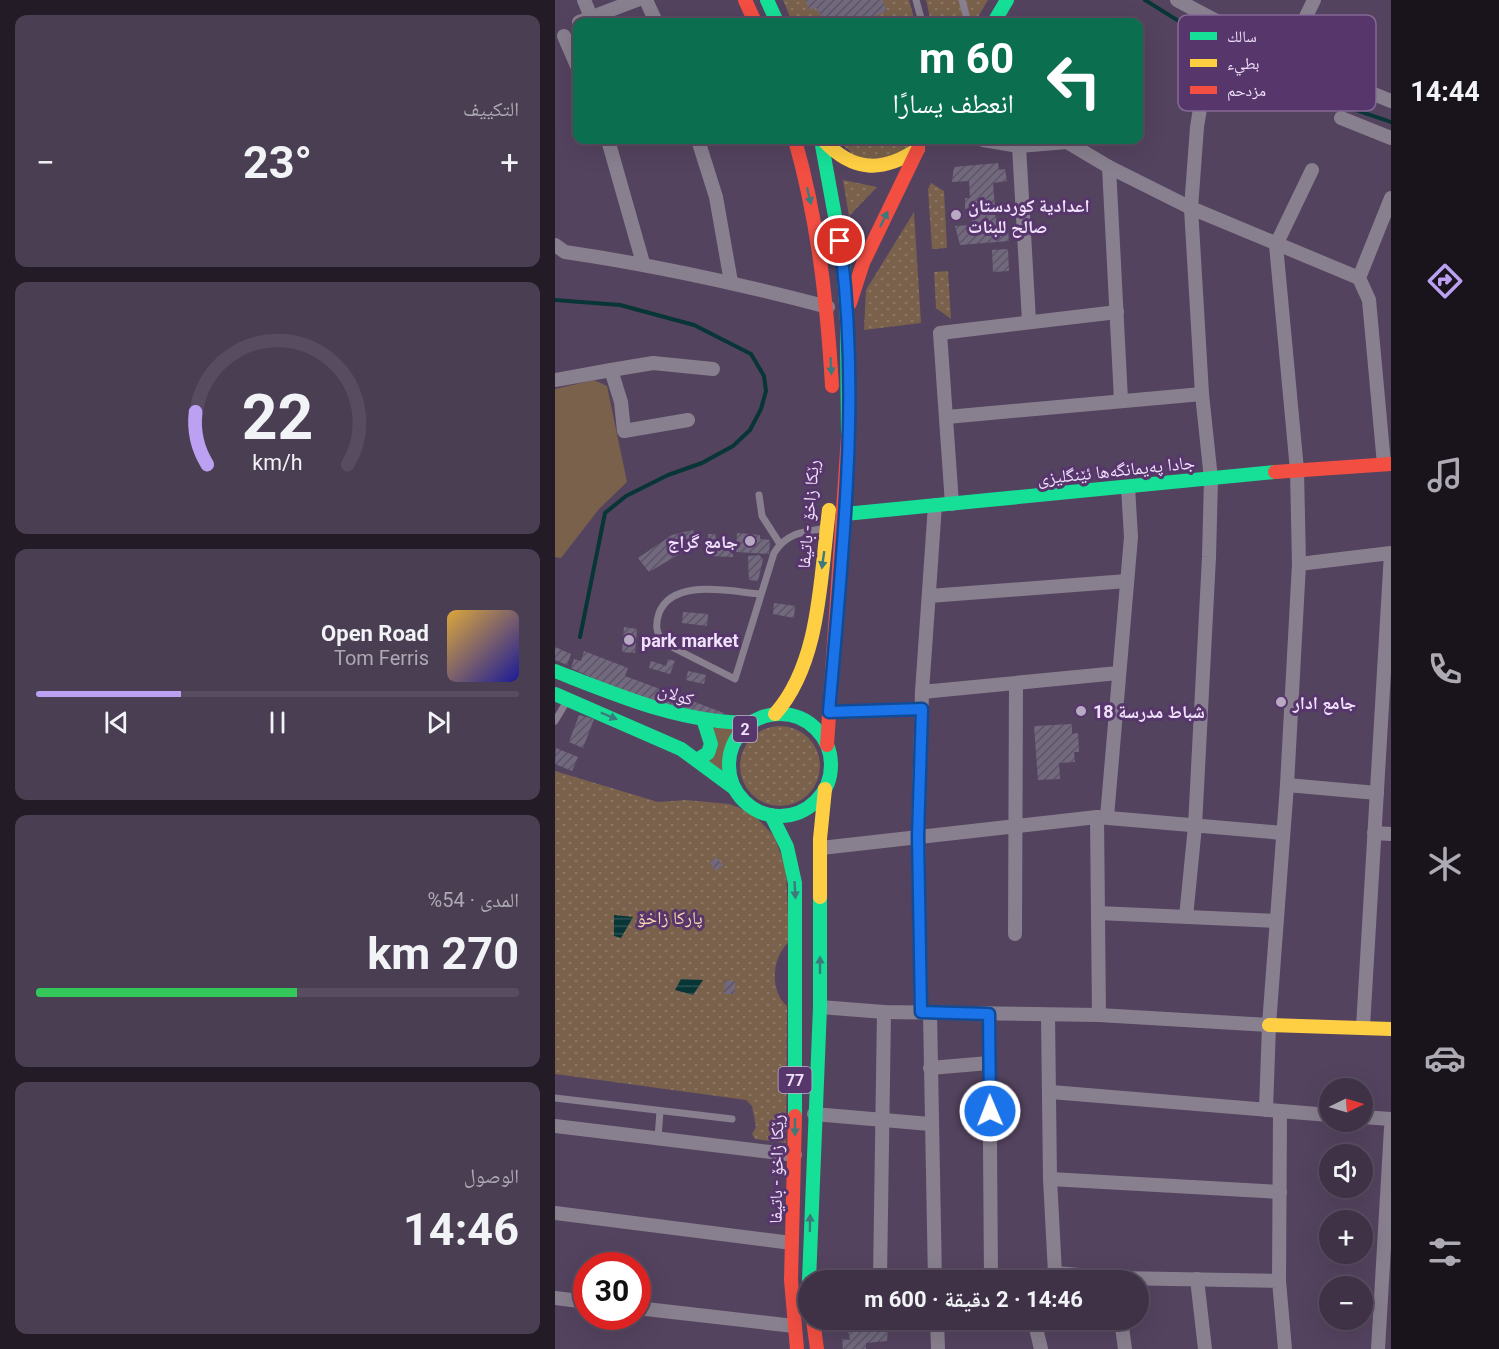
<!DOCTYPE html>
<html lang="ar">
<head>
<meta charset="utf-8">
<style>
  :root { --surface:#3f3247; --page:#4a3e52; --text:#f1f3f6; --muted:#adaab4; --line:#584d60; --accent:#bca0f2 }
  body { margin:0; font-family:Roboto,"Noto Naskh Arabic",sans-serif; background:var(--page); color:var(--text); direction:rtl; height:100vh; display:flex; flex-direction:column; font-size:22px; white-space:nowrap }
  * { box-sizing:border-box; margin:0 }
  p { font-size:20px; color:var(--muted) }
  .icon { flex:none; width:33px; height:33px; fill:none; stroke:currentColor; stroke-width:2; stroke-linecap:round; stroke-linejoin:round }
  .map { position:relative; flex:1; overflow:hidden; direction:ltr }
  .sheet { display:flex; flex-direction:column; gap:15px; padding:15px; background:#231c27; width:555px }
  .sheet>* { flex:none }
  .guide { position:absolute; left:18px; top:18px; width:570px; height:126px; border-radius:12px; box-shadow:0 6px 24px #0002,0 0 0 2px var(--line); direction:rtl; background:#0b6e4f; color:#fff; overflow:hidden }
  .needle { width:39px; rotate:85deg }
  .tools { position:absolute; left:764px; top:1078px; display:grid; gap:12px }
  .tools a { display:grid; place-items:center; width:54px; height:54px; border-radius:50%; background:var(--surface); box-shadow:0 6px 24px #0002,0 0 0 2px var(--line); font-size:30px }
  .speed { position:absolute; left:18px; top:1252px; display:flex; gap:12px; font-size:30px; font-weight:700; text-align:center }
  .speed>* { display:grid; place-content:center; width:78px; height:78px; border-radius:50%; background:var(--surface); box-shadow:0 6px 24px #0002,0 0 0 2px var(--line); line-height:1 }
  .speed .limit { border:9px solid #d22; background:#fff; color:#111 }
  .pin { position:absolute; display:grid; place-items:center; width:51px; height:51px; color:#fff; margin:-26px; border:3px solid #fff; border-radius:50%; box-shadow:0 2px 6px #0007 }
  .me { position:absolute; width:66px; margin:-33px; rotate:359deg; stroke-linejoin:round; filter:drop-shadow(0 0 4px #0008) }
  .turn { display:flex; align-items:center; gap:21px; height:126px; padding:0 30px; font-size:27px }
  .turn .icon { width:78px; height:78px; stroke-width:2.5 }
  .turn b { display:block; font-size:42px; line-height:51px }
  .big { font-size:45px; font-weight:700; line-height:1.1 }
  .sheet .widget { flex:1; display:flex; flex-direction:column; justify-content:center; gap:9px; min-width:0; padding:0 21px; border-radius:12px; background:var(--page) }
  .sheet .dial { align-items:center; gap:0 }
  .dial svg { height:156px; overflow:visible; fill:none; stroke:var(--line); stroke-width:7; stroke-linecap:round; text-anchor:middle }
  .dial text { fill:var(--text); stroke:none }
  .song { display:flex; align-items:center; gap:18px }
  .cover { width:72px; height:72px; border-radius:9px; background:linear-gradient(135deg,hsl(40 70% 55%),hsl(240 70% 35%)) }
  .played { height:6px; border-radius:3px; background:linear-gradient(90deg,var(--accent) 30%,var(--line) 30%) }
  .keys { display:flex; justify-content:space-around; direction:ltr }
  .heat { display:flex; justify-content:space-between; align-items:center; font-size:33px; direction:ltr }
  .charge { height:9px; border-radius:4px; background:linear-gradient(90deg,#34c759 54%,var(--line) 0) }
  .trip { position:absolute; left:243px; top:1270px; width:351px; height:60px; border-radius:30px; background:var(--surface); box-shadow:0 6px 24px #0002,0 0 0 2px var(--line); font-weight:700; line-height:60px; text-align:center; direction:rtl }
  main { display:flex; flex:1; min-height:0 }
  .dock { display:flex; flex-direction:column; width:108px; justify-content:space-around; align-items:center; background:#19141c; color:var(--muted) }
  .dock .icon { width:42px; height:42px }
  .dock .current { color:var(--accent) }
  .dock b { font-size:27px; color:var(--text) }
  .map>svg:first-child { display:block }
  .grass { fill:#79614b }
  .park { fill:url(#park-dots) }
  .water { fill:url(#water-rules) }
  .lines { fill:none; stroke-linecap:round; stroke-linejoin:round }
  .stream { stroke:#083536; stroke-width:4 }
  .building { fill:url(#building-hatch) }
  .lane { stroke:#89808f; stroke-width:7 }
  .street { stroke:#89808f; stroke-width:14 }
  .fast { stroke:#16e098; stroke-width:14 }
  .slow { stroke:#ffcf43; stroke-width:14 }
  .jam { stroke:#f24e42; stroke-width:14 }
  .oneway { fill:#3d7a7e }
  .route-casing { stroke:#114b97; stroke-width:15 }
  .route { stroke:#1a73e8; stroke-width:10 }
  .poi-dot { fill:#b9aac4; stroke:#57366c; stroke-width:2 }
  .labels { text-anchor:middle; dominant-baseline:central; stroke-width:6; stroke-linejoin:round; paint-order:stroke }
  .shield { fill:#57366c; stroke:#c2aed0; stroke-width:1.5 }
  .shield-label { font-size:16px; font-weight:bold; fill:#f0e1fb }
  .poi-label { font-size:18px; font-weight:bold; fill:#f0e1fb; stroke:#57366c; text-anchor:start }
  .street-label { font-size:18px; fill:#f0e1fb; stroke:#57366c }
  .park-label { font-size:18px; fill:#fdd9af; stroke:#57366c }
  .key { fill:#57366c; stroke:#856997; stroke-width:1.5 }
  .key-label { font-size:16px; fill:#f0e1fb }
</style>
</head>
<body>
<main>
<nav class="dock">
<b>14:44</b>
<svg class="icon current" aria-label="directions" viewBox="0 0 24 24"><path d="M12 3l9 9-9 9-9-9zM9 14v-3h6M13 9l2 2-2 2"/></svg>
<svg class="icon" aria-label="music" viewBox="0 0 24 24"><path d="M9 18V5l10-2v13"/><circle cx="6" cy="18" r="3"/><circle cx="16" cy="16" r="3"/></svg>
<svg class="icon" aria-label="phone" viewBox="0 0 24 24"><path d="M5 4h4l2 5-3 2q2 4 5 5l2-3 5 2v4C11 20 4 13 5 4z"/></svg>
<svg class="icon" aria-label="climate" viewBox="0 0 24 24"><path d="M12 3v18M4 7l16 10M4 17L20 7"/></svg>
<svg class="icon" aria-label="car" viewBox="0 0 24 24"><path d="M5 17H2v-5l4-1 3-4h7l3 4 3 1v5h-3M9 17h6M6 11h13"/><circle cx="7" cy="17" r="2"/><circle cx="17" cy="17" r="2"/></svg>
<svg class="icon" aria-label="filters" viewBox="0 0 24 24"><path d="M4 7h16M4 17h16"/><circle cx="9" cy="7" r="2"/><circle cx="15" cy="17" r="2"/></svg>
</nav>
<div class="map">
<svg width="836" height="1349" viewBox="0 0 836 1349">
  <defs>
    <pattern id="park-dots" width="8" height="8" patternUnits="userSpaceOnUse" patternTransform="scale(1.5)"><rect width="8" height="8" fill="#79614b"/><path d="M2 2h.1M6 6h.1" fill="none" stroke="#8c7766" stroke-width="1.8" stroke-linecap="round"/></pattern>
    <pattern id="water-rules" width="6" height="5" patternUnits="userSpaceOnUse" patternTransform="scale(1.5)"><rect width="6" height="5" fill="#083536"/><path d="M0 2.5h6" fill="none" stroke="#2c5254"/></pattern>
    <pattern id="building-hatch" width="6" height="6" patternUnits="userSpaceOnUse" patternTransform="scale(1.5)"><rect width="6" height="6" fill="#72697f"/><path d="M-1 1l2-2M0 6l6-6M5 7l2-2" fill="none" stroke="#5d5665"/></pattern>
  </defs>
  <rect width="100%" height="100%" fill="#54435f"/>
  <g class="grass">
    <polygon points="39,380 52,386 72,482 44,509 6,558 0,557 0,389"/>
    <path d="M156,727L182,729C170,743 167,757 171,774L150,760Z"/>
  </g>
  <g class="park">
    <polygon points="228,0 354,0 360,22 237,22"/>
    <polygon points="371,0 433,0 420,22 376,22"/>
    <polygon points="283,140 365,140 357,152 306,162"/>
    <polygon points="288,180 322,187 294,216"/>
    <polygon points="376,183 389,191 392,248 377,249 373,189"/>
    <polygon points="359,212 366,323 309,330 311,290"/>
    <polygon points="393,271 396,319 381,308 379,272"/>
    <circle cx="225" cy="766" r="40"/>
    <path d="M0,771L103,802L131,800L174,804L197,813L219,836L231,868L234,942C217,956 214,991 232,1006L231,1143L200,1139L197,1134L201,1127L197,1106L191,1100L0,1074Z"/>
  </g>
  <g class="water">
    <polygon points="59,915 78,917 66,938 59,936"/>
    <polygon points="126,979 148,980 138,995 120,990"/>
  </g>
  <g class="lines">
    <g class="stream">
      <path d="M590,0C644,34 699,69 758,94C784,105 810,113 836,122"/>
      <polyline points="0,300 65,305 139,325 196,354 209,376 211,391 206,409 195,430 178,446 147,463 113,475 71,496 50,513 25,637"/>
    </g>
  </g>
  <g class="building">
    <polygon points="250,0 327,0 332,11 305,22 270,22 261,8 255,10"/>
    <polygon points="443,163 444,170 450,169 452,181 438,183 441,220 452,220 454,241 405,245 400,226 417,225 416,209 410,209 410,198 415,198 414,181 397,182 399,167"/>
    <polygon points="453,249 454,271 438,272 437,250"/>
    <polygon points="138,530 144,549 128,552 94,572 83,558 117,535"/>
    <polygon points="182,533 205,535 205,539 215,540 214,554 181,552"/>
    <polygon points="153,534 160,534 161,539 177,539 178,557 154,556"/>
    <polygon points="204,555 208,559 203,581 194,580 193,556"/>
    <polygon points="219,603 240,606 239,618 218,614"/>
    <polygon points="128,612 153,614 152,626 127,623"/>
    <polygon points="69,627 82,629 80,653 67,652"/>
    <polygon points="0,647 16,654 12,665 0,660"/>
    <polygon points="29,651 73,668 70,676 169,713 165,721 64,690 16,668 19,659 26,661"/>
    <polygon points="113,659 120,661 115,674 94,668 96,661 111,666"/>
    <polygon points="133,671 151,675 149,684 131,680"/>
    <polygon points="24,715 39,719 28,748 14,742"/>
    <polygon points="517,724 517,734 523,733 524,752 519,752 520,762 504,763 505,779 483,780 479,726"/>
    <polygon points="1,748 23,757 17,771 0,764"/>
    <polygon points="161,857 168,865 161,871 155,863"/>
    <polygon points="170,981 180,981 180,994 169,994"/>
    <polygon points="285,1320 362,1320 362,1325 333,1328 332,1341 311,1343 311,1349 288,1349 287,1339 295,1340 293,1330 286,1329"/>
  </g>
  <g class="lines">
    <g class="lane">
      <polyline points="361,0 367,22"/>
      <polyline points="407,0 413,22"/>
      <polyline points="204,495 207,516 225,544"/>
      <path d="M206,594C177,592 118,577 104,613C100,625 101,633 109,643L180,679L219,553C231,534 246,532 267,529"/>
      <polyline points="0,721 12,701"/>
      <polyline points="0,1098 177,1119"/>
      <polyline points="103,1138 105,1111"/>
    </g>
    <g class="street">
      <polyline points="29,0 36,17"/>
      <polyline points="91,0 101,22"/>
      <polyline points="622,0 731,58 836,101"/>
      <polyline points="24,22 82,0"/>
      <polyline points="9,36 22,66"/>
      <polyline points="731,58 759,0"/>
      <polyline points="786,118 836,138"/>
      <polyline points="53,140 88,263"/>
      <polyline points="143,140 161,197 176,282"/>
      <polyline points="428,140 464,146 512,142 554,167 636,208 804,278"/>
      <polyline points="464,146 474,321"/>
      <polyline points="554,167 566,400"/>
      <path d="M0,245L10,252C99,265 186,284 273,307"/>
      <polyline points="56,370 98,363 158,369"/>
      <polyline points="0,380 56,370 66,402 69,431 133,420"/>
      <polyline points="392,417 647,394"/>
      <polyline points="829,464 814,300 804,278 836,198"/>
      <polyline points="397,504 385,333 562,312"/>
      <polyline points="744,564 836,553 808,1027"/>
      <polyline points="374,596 572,581"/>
      <polyline points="367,692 563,673"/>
      <polyline points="274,712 367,709"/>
      <polyline points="732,785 822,793"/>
      <polyline points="542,817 544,1015"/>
      <polyline points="552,817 576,537 573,487"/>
      <polyline points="819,833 836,834"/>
      <polyline points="266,848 542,817 728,833"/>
      <polyline points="543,913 721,921"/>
      <polyline points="631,917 640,826 654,557 656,479 647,394 636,208 642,127 653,59"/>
      <polyline points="460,934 461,684"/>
      <polyline points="265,1007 329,1012 544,1015 714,1025"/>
      <polyline points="366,1012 363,836 367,692 380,505"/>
      <polyline points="375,1012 380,1281"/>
      <polyline points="434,1013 436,1277"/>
      <polyline points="493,1015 495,1179 500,1273"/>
      <polyline points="375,1068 434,1063"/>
      <polyline points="496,1092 774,1115"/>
      <polyline points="711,1110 714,1025 732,785 744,564 742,470 721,245 757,170"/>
      <polyline points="259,1114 375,1124"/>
      <polyline points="807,1117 836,1119"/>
      <polyline points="0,1126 240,1155"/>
      <polyline points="495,1179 725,1192"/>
      <polyline points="0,1213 237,1243"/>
      <polyline points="254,1279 436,1277 468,1281"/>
      <polyline points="325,1279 329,1012"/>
      <polyline points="642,1279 650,1349"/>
      <polyline points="469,1281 500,1273 561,1278 724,1281 730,1349"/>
      <polyline points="724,1281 725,1112"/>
      <polyline points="0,1298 32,1302"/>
      <polyline points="82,1308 239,1326"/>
      <polyline points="382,1320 383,1349"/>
      <polyline points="479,1320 486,1349"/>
      <polyline points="566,1320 570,1349"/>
      <polyline points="823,1349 836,1128"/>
    </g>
    <g class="fast">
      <polyline points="212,0 222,22"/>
      <polyline points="439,22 452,0"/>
      <polyline points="266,140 288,260 292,321 293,436"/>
      <polyline points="290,514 720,472"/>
      <path d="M0,671C64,696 126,723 196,723"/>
      <polyline points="0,694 126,749 179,788"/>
      <circle cx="225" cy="765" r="51"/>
      <polyline points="142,760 153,753 156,744 149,722"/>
      <polyline points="216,815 232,847 240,883 240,1116"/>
      <polyline points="254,1281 265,1007 265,897"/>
    </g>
    <g class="slow">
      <path d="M268,140C298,172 327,173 363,149"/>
      <path d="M220,714C266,662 265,577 274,510"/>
      <polyline points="265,897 265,839 270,789"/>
      <polyline points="714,1025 836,1029"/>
    </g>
    <g class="jam">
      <polyline points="190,0 200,22"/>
      <path d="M240,140C263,221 272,302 277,386"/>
      <polyline points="295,303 308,263 363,149"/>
      <polyline points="720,472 836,464"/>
      <polyline points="272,745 293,436"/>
      <polyline points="240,1116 236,1280 242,1349"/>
      <polyline points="258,1320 262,1349"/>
    </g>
  </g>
  <defs><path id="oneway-solid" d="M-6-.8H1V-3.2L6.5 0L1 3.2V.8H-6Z" transform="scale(1.5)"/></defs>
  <g class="oneway">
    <use href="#oneway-solid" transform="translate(254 196) rotate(77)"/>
    <use href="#oneway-solid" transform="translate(329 219) rotate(-64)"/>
    <use href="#oneway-solid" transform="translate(276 366) rotate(87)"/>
    <use href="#oneway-solid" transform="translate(268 560) rotate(98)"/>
    <use href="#oneway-solid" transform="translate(54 716) rotate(23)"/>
    <use href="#oneway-solid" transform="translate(240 890) rotate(87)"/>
    <use href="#oneway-solid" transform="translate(265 965) rotate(-90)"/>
    <use href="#oneway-solid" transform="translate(240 1127) rotate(90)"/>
    <use href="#oneway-solid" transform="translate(255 1223) rotate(-89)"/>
  </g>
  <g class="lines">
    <defs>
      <path id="route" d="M285,241C306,397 287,557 274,712L367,709L363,836L366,1012L434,1014L435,1111"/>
    </defs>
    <use href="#route" class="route-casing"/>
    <use href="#route" class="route"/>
  </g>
  <g class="poi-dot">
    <circle cx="401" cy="215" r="6"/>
    <circle cx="195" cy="541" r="6"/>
    <circle cx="74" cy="640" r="6"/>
    <circle cx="726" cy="702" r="6"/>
    <circle cx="526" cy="711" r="6"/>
  </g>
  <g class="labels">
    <g class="shield">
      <rect x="178" y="716" width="24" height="26" rx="4.5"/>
      <rect x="223.5" y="1067" width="33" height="26" rx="4.5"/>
    </g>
    <g class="shield-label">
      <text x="190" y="729">2</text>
      <text x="240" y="1080">77</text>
    </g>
    <g class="poi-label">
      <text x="413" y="205">اعدادية كوردستان<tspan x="413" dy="21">صالح للبنات</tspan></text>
      <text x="183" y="541" text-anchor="end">جامع گراج</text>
      <text x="86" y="640">park market</text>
      <text x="738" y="702">جامع ادار</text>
      <text x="538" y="711">18 شباط مدرسة</text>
    </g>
    <g class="street-label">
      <text transform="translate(561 470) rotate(-6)">جادا په‌يمانگه‌ها ئێنگليزى</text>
      <text transform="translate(253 514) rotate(-85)">رێکا زاخۆ - باتیفا</text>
      <text transform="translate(121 694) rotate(18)">كولان</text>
      <text transform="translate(221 1169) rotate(-89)">رێکا زاخۆ - باتیفا</text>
    </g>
    <g class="park-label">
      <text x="115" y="917">پارکا زاخۆ</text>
    </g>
  </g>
  <rect x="623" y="15" width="198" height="96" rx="9" class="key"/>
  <rect x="635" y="32" width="27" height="8" fill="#16e098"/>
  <rect x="635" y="59" width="27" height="8" fill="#ffcf43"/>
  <rect x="635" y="86" width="27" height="8" fill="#f24e42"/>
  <g class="key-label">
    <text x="672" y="42">سالك</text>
    <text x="672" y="69">بطيء</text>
    <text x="672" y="96">مزدحم</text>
  </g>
</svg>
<div class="tools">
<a><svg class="needle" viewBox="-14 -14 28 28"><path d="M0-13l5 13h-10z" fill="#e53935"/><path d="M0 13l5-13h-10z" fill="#adaab4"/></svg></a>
<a><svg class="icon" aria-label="sound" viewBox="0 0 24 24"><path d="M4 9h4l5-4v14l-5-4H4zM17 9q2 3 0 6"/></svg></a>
<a>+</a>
<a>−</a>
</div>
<div class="speed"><div class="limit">30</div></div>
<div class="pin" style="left:285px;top:241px;background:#d93025"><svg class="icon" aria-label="arrive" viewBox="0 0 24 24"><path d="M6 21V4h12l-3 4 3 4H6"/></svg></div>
<svg class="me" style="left:435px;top:1111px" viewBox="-20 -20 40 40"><circle r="17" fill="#1a73e8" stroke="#fff" stroke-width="3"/><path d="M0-11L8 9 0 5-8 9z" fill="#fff"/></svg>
<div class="trip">14:46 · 2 دقيقة · 600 m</div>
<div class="guide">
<div class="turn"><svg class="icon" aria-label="left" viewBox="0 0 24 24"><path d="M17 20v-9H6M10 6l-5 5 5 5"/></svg><div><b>60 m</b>انعطف يسارًا</div></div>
</div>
</div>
<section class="sheet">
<div class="widget"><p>التكييف</p>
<div class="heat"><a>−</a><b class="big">23°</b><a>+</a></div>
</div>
<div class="widget dial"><svg viewBox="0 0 100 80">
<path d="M14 69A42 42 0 1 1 86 69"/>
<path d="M14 69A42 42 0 0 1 8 42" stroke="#bca0f2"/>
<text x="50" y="56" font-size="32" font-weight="700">22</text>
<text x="50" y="72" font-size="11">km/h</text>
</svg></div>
<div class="widget">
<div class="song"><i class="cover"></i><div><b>Open Road</b><p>Tom Ferris</p></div></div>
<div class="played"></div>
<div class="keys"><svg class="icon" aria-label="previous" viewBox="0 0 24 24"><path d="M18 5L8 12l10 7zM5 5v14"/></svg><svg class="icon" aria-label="pause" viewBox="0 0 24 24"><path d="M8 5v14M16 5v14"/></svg><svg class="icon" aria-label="next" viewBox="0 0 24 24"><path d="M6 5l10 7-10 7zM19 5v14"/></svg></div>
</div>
<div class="widget"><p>المدى · 54%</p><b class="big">270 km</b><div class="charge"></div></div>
<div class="widget"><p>الوصول</p><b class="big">14:46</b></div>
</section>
</main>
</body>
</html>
